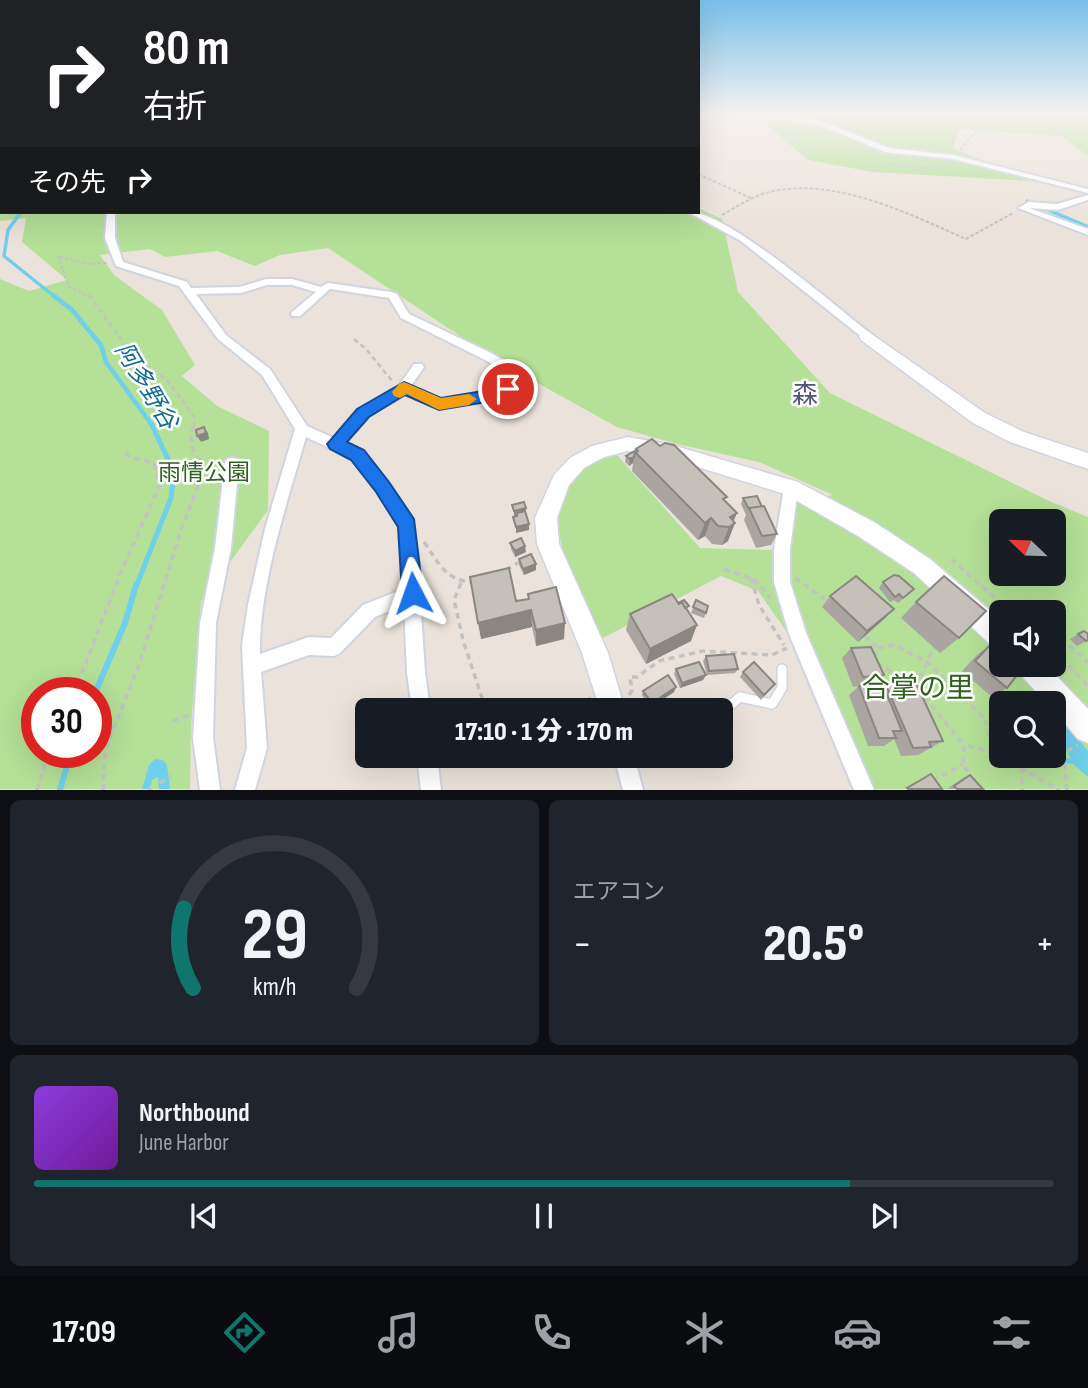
<!DOCTYPE html>
<html lang="ja">
<head>
<meta charset="utf-8">
<style>
  :root { --surface:#171b24; --page:#20242c; --text:#f1f3f6; --muted:#9ea1a6; --line:#363941; --accent:#0f766e }
  body { margin:0; font-family:"Sofia Sans Condensed","Noto Sans JP",sans-serif; background:var(--page); color:var(--text); height:100vh; display:flex; flex-direction:column; font-size:26px; white-space:nowrap }
  * { box-sizing:border-box; margin:0 }
  p { font-size:23px; color:var(--muted) }
  .icon { flex:none; width:38px; height:38px; fill:none; stroke:currentColor; stroke-width:2; stroke-linecap:round; stroke-linejoin:round }
  .map { position:relative; height:790px; overflow:hidden }
  .sheet { display:flex; flex-direction:column; gap:10px; padding:10px; background:#0d0f14; flex:1 }
  .sheet>* { flex:none }
  .guide { position:absolute; left:0px; top:0px; width:700px; height:214px; box-shadow:0 7px 28px #0002; background:#202124; color:#fff; overflow:hidden }
  .needle { width:46px; rotate:293deg }
  .controls { position:absolute; left:989px; top:509px; display:grid; gap:14px }
  .controls a { display:grid; place-items:center; width:77px; height:77px; border-radius:10px; background:var(--surface); box-shadow:0 7px 28px #0002; font-size:35px }
  .speed { position:absolute; left:21px; top:677px; display:flex; gap:14px; font-size:35px; font-weight:700; text-align:center }
  .speed>* { display:grid; place-content:center; width:91px; height:91px; border-radius:50%; background:var(--surface); box-shadow:0 7px 28px #0002; line-height:1 }
  .speed .limit { border:10px solid #d22; background:#fff; color:#111 }
  .pin { position:absolute; display:grid; place-items:center; width:60px; height:60px; color:#fff; margin:-30px; border:4px solid #fff; border-radius:50%; box-shadow:0 2px 7px #0007 }
  .me { position:absolute; width:77px; margin:-38px; rotate:356deg; stroke-linejoin:round; filter:drop-shadow(0 0 5px #0008) }
  .turn { display:flex; align-items:center; gap:24px; height:147px; padding:0 28px; font-size:32px }
  .turn .icon { width:91px; height:91px; stroke-width:2.5 }
  .turn b { display:block; font-size:49px; line-height:60px }
  .then { display:flex; align-items:center; height:66px; padding:0 28px; background:#0003; gap:14px; font-size:26px }
  .big { font-size:52px; font-weight:800; line-height:1.1 }
  .sheet .tile { flex:1; display:flex; flex-direction:column; justify-content:center; gap:10px; min-width:0; padding:0 24px; border-radius:10px; background:var(--page) }
  .sheet .dial { align-items:center; gap:0 }
  .dial svg { height:182px; overflow:visible; fill:none; stroke:var(--line); stroke-width:7; stroke-linecap:round; text-anchor:middle }
  .dial text { fill:var(--text); stroke:none }
  .song { display:flex; align-items:center; gap:21px }
  .cover { width:84px; height:84px; border-radius:10px; background:linear-gradient(135deg,hsl(270 70% 55%),hsl(280 70% 35%)) }
  .played { height:7px; border-radius:4px; background:linear-gradient(90deg,var(--accent) 80%,var(--line) 80%) }
  .keys { display:flex; justify-content:space-around; direction:ltr }
  .heat { display:flex; justify-content:space-between; align-items:center; font-size:38px; direction:ltr }
  .sheet .tiles { flex:1; display:grid; gap:10px; grid-template-columns:1fr 1fr }
  .tile:last-child { grid-column:span 2 }
  .trip { position:absolute; left:355px; top:698px; width:378px; height:70px; border-radius:10px; background:var(--surface); box-shadow:0 7px 28px #0002; font-weight:800; line-height:70px; text-align:center }
  .dock { display:flex; height:112px; justify-content:space-around; align-items:center; background:#090b0e; color:var(--muted) }
  .dock .icon { width:49px; height:49px }
  .dock .on { color:var(--accent) }
  .dock b { font-size:32px; color:var(--text) }
  .map>svg:first-child { display:block }
  .green { fill:#b4e098; fill-rule:evenodd }
  .water { fill:#70cfea }
  .lines { fill:none; stroke-linecap:round; stroke-linejoin:round }
  .stream-far3 { stroke:#70cfea; stroke-width:3.5 }
  .stream-far2 { stroke:#70cfea; stroke-width:4.5 }
  .stream-far1 { stroke:#70cfea; stroke-width:5 }
  .stream { stroke:#70cfea; stroke-width:6 }
  .lane-casing { stroke:#d0d4e1; stroke-width:12 }
  .street-casing { stroke:#d0d4e1; stroke-width:4 }
  .secondary-casing { stroke:#d0d4e1; stroke-width:3 }
  .path-far2 { stroke:#c3c3c3; stroke-width:2; stroke-dasharray:3.5 2; stroke-linecap:butt }
  .path-far1 { stroke:#c3c3c3; stroke-width:2.5; stroke-dasharray:5 3.5; stroke-linecap:butt }
  .path { stroke:#c3c3c3; stroke-width:3.5; stroke-dasharray:6 4.5; stroke-linecap:butt }
  .lane { stroke:#fff; stroke-width:9 }
  .street { fill:#fff; fill-rule:evenodd }
  .secondary { fill:#fff; fill-rule:evenodd }
  .wall { fill:#aaa5a0 }
  .shaded-wall { fill:#8b8682 }
  .building { fill:#c6c0ba; stroke:#8b8682; stroke-width:2 }
  .route { fill:#1a73e8; stroke:#114b97; stroke-width:2 }
  .slow { fill:#f59e0b }
  .labels { text-anchor:middle; dominant-baseline:central; stroke-width:5; stroke-linejoin:round; paint-order:stroke }
  .park-label { font-size:23px; fill:#2d631c; stroke:#fff }
  .water-label { font-size:24px; font-style:italic; fill:#116c94; stroke:#fff }
  .quarter-label { font-size:26px; fill:#4b5578; stroke:#fff }
  .near-park-label { font-size:28px; fill:#2d631c; stroke:#fff }
</style>
</head>
<body>
<div class="map">
<svg width="1088" height="790" viewBox="0 0 1088 790">
  <rect width="100%" height="100%" fill="#ebe3db"/>
  <g class="green">
    <path d="M0,113L2,212H698V208L722,219L738,292L830,393L1049,501L1088,517V789H870L794,642L758,591L721,576L599,640C573,578 513,480 617,455L700,548L772,550L787,540L796,502L833,495L759,462L677,444L617,427L496,360L328,248L280,255L255,266L217,251L165,257L150,249L100,255L114,275L162,310L195,365L182,376L217,406L269,431L268,510L201,602L191,727L190,789H0V279L29,291L67,280L22,242L26,218L0,221ZM1001,522H1054V574H1001ZM1001,612H1054V665H1001ZM37,693H96V752H37ZM1001,704H1054V756H1001Z"/>
    <polygon points="721,113 1088,113 1088,156 1061,136 959,129 953,148 1029,181 873,172 808,160 766,124 735,120"/>
  </g>
  <g class="water">
    <polygon points="1054,710 1088,751 1088,777 1073,764 1060,762 1060,765 1054,766 1042,756 1054,754 1071,759 1065,748 1054,744"/>
    <polygon points="155,759 163,760 167,765 170,789 159,789 158,777 152,780 150,789 142,789 149,765"/>
  </g>
  <g class="lines">
    <g class="stream-far3">
      <polyline points="1027,201 1088,227"/>
      <polyline points="21,212 8,230 4,256 55,297"/>
    </g>
    <polyline class="stream-far2" points="53,295 72,310 101,345 106,362 152,425"/>
    <polyline class="stream-far1" points="136,587 171,498 174,472 151,423"/>
    <g class="stream">
      <polyline points="95,693 125,623 136,585"/>
      <polyline points="60,790 71,752"/>
    </g>
    <defs>
      <g id="lane">
        <polyline points="721,713 740,697 772,704 782,688 782,669"/>
        <polyline points="629,766 653,756"/>
      </g>
      <g id="street">
        <polygon points="725,113 733,113 741,117 779,115 821,121 889,148 953,155 1088,189 1088,193 953,159 885,152 820,125 779,119 740,121"/>
        <polygon points="1088,195 1088,200 1058,210 1029,208 1088,229 1088,235 1018,208 1029,202 1057,204"/>
        <path d="M107,212H115V238L123,262L187,282L191,288L240,287L266,279H292L321,287L328,283L391,292L397,294L409,314L491,353L517,368L521,376L511,392L502,397L439,408L406,394L367,416L345,443L363,451L388,483L412,520L414,525L419,588L421,593L420,597L425,672L430,710H412L407,672L404,605L375,617L340,653L334,656L309,655L261,672L267,748L255,790H235L247,748L242,646L248,605L265,529L295,429L262,375L218,339L179,286L116,266L105,238ZM267,285H292L316,292L292,312L291,314L292,316H300L330,289L389,298L401,318L483,359L508,373L509,376L503,386L495,390L440,399L411,386L424,367L422,364H414L398,387L359,410L334,438L307,426L270,369L226,335L196,294L241,293ZM306,437L353,459L378,491L400,526L403,589L363,605L331,638L309,637L260,654C259,585 287,503 306,437Z"/>
        <path d="M688,212C726,210 836,307 871,334L873,336L871,338H863L741,241Z"/>
        <polygon points="232,458 237,459 239,463 231,548 216,623 213,738 220,790 200,790 193,738 200,623 215,548 225,463 227,459"/>
        <polygon points="791,482 796,484 798,488 790,549 790,582 806,633 874,790 854,790 789,634 774,582 774,549 784,488 786,484"/>
        <polygon points="417,756 437,756 441,790 421,790"/>
        <polygon points="614,756 634,756 643,790 623,790"/>
      </g>
      <g id="secondary">
        <polygon points="867,331 985,413 1024,432 1088,453 1088,469 1010,442 973,423 861,340 859,336"/>
        <polygon points="628,437 672,445 798,482 874,522 930,559 1001,620 1001,649 992,646 914,573 858,536 785,494 672,459 628,451 604,457 584,468 569,485 557,518 559,544 608,653 623,703 620,710 600,710 582,653 537,544 535,518 554,475 570,458 592,446"/>
        <polygon points="1016,665 1046,665 1088,709 1088,743 1078,739 1054,711 1054,704 1047,704 1020,674"/>
      </g>
    </defs>
    <use href="#lane" class="lane-casing"/>
    <use href="#street" class="street-casing"/>
    <use href="#secondary" class="secondary-casing"/>
    <g class="path-far2">
      <polyline points="698,116 704,113"/>
      <polyline points="960,150 974,133 983,130"/>
      <polyline points="887,164 928,168 942,166"/>
      <polyline points="698,174 753,199"/>
      <path d="M722,215C736,207 750,198 765,193C832,175 907,213 966,239L1013,213"/>
      <polyline points="58,255 68,286 90,297"/>
      <polyline points="60,257 89,264 108,263"/>
    </g>
    <g class="path-far1">
      <polyline points="89,295 123,342 123,350 167,380 195,418 194,425"/>
      <polyline points="354,339 366,349 393,382"/>
    </g>
    <g class="path">
      <path d="M424,542C439,563 445,581 474,582"/>
      <polyline points="951,559 1009,610"/>
      <polyline points="724,569 755,580 770,598"/>
      <polyline points="506,570 521,561"/>
      <polyline points="751,578 759,605 784,645"/>
      <polyline points="795,578 829,602"/>
      <polyline points="461,583 454,600 463,640 486,710"/>
      <polyline points="1012,612 1009,610 1017,612"/>
      <polyline points="1054,631 1088,663"/>
      <polyline points="865,636 878,648 874,658"/>
      <polyline points="878,648 894,645 927,662 986,720 993,752 964,745"/>
      <polyline points="1054,651 1088,686"/>
      <polyline points="877,663 907,682"/>
      <polyline points="916,687 934,647"/>
      <polyline points="918,689 964,745 963,764 971,776"/>
      <polyline points="74,693 123,567 160,485 154,463 130,457 123,451"/>
      <polyline points="629,695 632,690 630,677 637,677 659,661 703,651 772,655 787,648"/>
      <polyline points="569,710 591,698"/>
      <polyline points="173,721 189,715"/>
      <polyline points="993,752 1059,790"/>
      <polyline points="1022,768 1022,790"/>
      <polyline points="933,781 963,764"/>
      <polyline points="160,783 172,776"/>
      <polyline points="37,790 49,752"/>
      <polyline points="103,790 105,750 139,665 181,530 203,473 201,463 193,450 191,437 194,423"/>
      <polyline points="149,790 151,788"/>
      <path d="M1067,790C1064,777 1067,766 1063,753L1078,745"/>
    </g>
    <use href="#lane" class="lane"/>
    <use href="#street" class="street"/>
    <use href="#secondary" class="secondary"/>
  </g>
  <g class="wall">
    <polygon points="660,446 725,501 734,521 728,541 722,545 712,544 705,536 698,540 632,471 633,463 629,466 625,462 626,456 635,451 636,449"/>
    <polygon points="743,498 762,507 777,534 771,545 756,548 744,520 746,515 741,504"/>
    <polygon points="510,543 526,552 515,557 511,549"/>
    <polygon points="519,559 536,570 524,575 519,565"/>
    <polygon points="883,582 914,589 898,603 894,600 890,602 879,588"/>
    <polygon points="528,594 564,639 536,646 532,627 481,639 516,601 528,599"/>
    <polygon points="830,596 894,609 884,619 858,642 822,607"/>
    <polygon points="696,600 706,613 704,618 691,613"/>
    <polygon points="916,602 959,638 940,653 901,618"/>
    <polygon points="678,603 687,610 691,641 646,664 626,630 630,614"/>
    <polygon points="1078,634 1088,640 1077,646 1070,639"/>
    <polygon points="990,645 1007,688 992,697 962,671 977,655"/>
    <polygon points="851,648 884,675 873,685 883,685 885,683 943,741 918,755 901,756 894,739 884,746 868,746 849,695 859,686 853,687 842,658"/>
    <polygon points="706,656 738,669 735,673 707,675 703,661"/>
    <polygon points="676,669 706,675 703,680 680,688 674,674"/>
    <polygon points="743,672 775,684 761,700 740,677"/>
    <polygon points="643,691 674,692 650,708 642,695"/>
    <polygon points="970,775 983,789 947,789 963,778"/>
  </g>
  <g class="shaded-wall">
    <polygon points="204,427 208,433 209,439 201,442 197,436"/>
    <polygon points="634,457 633,463 629,466 630,459"/>
    <polygon points="526,508 526,514 514,517 514,511"/>
    <polygon points="737,513 732,525 735,523 728,541 722,545 729,527 730,517"/>
    <polygon points="711,518 705,536 698,540 705,523"/>
    <polygon points="529,524 529,530 516,533 516,527"/>
    <polygon points="525,546 526,552 515,557 515,551"/>
    <polygon points="536,564 536,570 524,575 523,569"/>
    <polygon points="894,609 884,619 858,642 867,631"/>
    <polygon points="531,610 532,627 481,639 478,623"/>
    <polygon points="565,623 564,639 536,646 536,630"/>
    <polygon points="697,625 691,641 646,664 650,649"/>
    <polygon points="706,675 703,680 680,688 682,683"/>
    <polygon points="676,687 674,692 650,708 652,703"/>
  </g>
  <g class="building">
    <polygon points="204,427 206,433 197,436 196,430"/>
    <polygon points="652,439 660,446 665,443 674,445 727,497 723,499 737,513 730,517 735,523 729,527 718,526 711,518 705,523 636,453 638,451 636,449"/>
    <polygon points="635,451 634,457 630,459 626,456"/>
    <polygon points="757,496 762,507 749,509 743,498"/>
    <polygon points="524,502 526,508 514,511 512,505"/>
    <polygon points="764,506 777,534 762,536 749,508"/>
    <polygon points="525,511 529,524 516,527 513,517 517,516 517,513"/>
    <polygon points="521,538 525,546 515,551 510,543"/>
    <polygon points="531,554 536,564 523,569 519,559"/>
    <polygon points="509,568 516,601 529,599 528,594 556,587 565,623 536,630 531,610 478,623 470,577"/>
    <polygon points="894,575 899,576 914,589 903,598 899,594 895,597 883,582"/>
    <polygon points="856,576 894,609 867,631 830,596"/>
    <polygon points="944,576 986,611 959,638 916,602"/>
    <polygon points="672,594 679,604 682,602 697,625 650,649 630,614"/>
    <polygon points="684,600 689,606 685,608 682,602 679,604 678,603"/>
    <polygon points="696,600 708,606 706,613 693,607"/>
    <polygon points="1084,631 1088,634 1088,640 1086,641 1078,634"/>
    <polygon points="990,645 1001,653 1001,665 1015,665 1021,670 1007,688 975,661"/>
    <polygon points="871,647 884,675 863,677 851,648"/>
    <polygon points="734,654 738,669 709,671 706,656"/>
    <polygon points="699,662 706,675 682,683 676,669"/>
    <polygon points="754,662 775,684 764,695 743,672"/>
    <polygon points="668,675 676,687 652,703 643,691"/>
    <polygon points="915,681 943,741 929,742 931,747 913,748 885,683"/>
    <polygon points="883,685 902,731 893,731 896,738 879,738 859,686"/>
    <polygon points="931,774 942,789 908,789 907,788"/>
    <polygon points="970,775 983,789 957,789 954,786"/>
  </g>
  <linearGradient id="sky" x2="0" y2="1"><stop stop-color="#78bfe9"/><stop offset="0.51" stop-color="#f6f2ef"/><stop offset="1" stop-color="#f6f2ef" stop-opacity="0"/></linearGradient>
  <rect width="1088" height="223" fill="url(#sky)"/>
  <polygon class="route" points="404,382 441,398 495,389 508,384 515,389 498,400 439,410 405,395 369,417 347,442 364,450 389,482 414,519 423,593 420,600 413,603 405,600 402,593 398,527 376,492 351,460 330,449 327,444 357,409"/>
  <polygon class="slow" points="404,382 441,398 469,394 477,399 469,405 439,410 407,394 400,398 394,396 392,392 399,384"/>
  <g class="labels">
    <g class="park-label">
      <text x="204" y="473">雨情公園</text>
    </g>
    <g class="water-label">
      <text transform="translate(146 386) rotate(59)">阿多野谷</text>
    </g>
    <g class="quarter-label">
      <text x="805" y="395">森</text>
    </g>
    <g class="near-park-label">
      <text x="918" y="688">合掌の里</text>
    </g>
  </g>
</svg>
<div class="controls">
<a><svg class="needle" viewBox="-14 -14 28 28"><path d="M0-13l5 13h-10z" fill="#e53935"/><path d="M0 13l5-13h-10z" fill="#9ea1a6"/></svg></a>
<a><svg class="icon" aria-label="sound" viewBox="0 0 24 24"><path d="M4 9h4l5-4v14l-5-4H4zM17 9q2 3 0 6"/></svg></a>
<a><svg class="icon" aria-label="search" viewBox="0 0 24 24"><circle cx="10" cy="10" r="6"/><path d="M15 15l6 6"/></svg></a>
</div>
<div class="speed"><div class="limit">30</div></div>
<div class="pin" style="left:508px;top:389px;background:#d93025"><svg class="icon" aria-label="arrive" viewBox="0 0 24 24"><path d="M6 21V4h12l-3 4 3 4H6"/></svg></div>
<svg class="me" style="left:413px;top:593px" viewBox="-20 -20 40 40"><path d="M0-17L14 15 0 8-14 15z" fill="#1a73e8" stroke="#fff" stroke-width="4"/></svg>
<div class="trip">17:10 · 1 分 · 170 m</div>
<div class="guide">
<div class="turn"><svg class="icon" aria-label="right" viewBox="0 0 24 24"><path d="M7 20v-9h11M14 6l5 5-5 5"/></svg><div><b>80 m</b>右折</div></div>
<div class="then">その先<svg class="icon" aria-label="right" viewBox="0 0 24 24"><path d="M7 20v-9h11M14 6l5 5-5 5"/></svg></div>
</div>
</div>
<section class="sheet">
<div class="tiles">
<div class="tile dial"><svg viewBox="0 0 100 80">
<path d="M14 69A42 42 0 1 1 86 69"/>
<path d="M14 69A42 42 0 0 1 10 34" stroke="#0f766e"/>
<text x="50" y="56" font-size="32" font-weight="700">29</text>
<text x="50" y="72" font-size="11">km/h</text>
</svg></div>
<div class="tile"><p>エアコン</p>
<div class="heat"><a>−</a><b class="big">20.5°</b><a>+</a></div>
</div>
<div class="tile">
<div class="song"><i class="cover"></i><div><b>Northbound</b><p>June Harbor</p></div></div>
<div class="played"></div>
<div class="keys"><svg class="icon" aria-label="previous" viewBox="0 0 24 24"><path d="M18 5L8 12l10 7zM5 5v14"/></svg><svg class="icon" aria-label="pause" viewBox="0 0 24 24"><path d="M8 5v14M16 5v14"/></svg><svg class="icon" aria-label="next" viewBox="0 0 24 24"><path d="M6 5l10 7-10 7zM19 5v14"/></svg></div>
</div>
</div>
</section>
<nav class="dock">
<b>17:09</b>
<svg class="icon on" aria-label="directions" viewBox="0 0 24 24"><path d="M12 3l9 9-9 9-9-9zM9 14v-3h6M13 9l2 2-2 2"/></svg>
<svg class="icon" aria-label="music" viewBox="0 0 24 24"><path d="M9 18V5l10-2v13"/><circle cx="6" cy="18" r="3"/><circle cx="16" cy="16" r="3"/></svg>
<svg class="icon" aria-label="phone" viewBox="0 0 24 24"><path d="M5 4h4l2 5-3 2q2 4 5 5l2-3 5 2v4C11 20 4 13 5 4z"/></svg>
<svg class="icon" aria-label="climate" viewBox="0 0 24 24"><path d="M12 3v18M4 7l16 10M4 17L20 7"/></svg>
<svg class="icon" aria-label="car" viewBox="0 0 24 24"><path d="M5 17H2v-5l4-1 3-4h7l3 4 3 1v5h-3M9 17h6M6 11h13"/><circle cx="7" cy="17" r="2"/><circle cx="17" cy="17" r="2"/></svg>
<svg class="icon" aria-label="filters" viewBox="0 0 24 24"><path d="M4 7h16M4 17h16"/><circle cx="9" cy="7" r="2"/><circle cx="15" cy="17" r="2"/></svg>
</nav>
</body>
</html>
